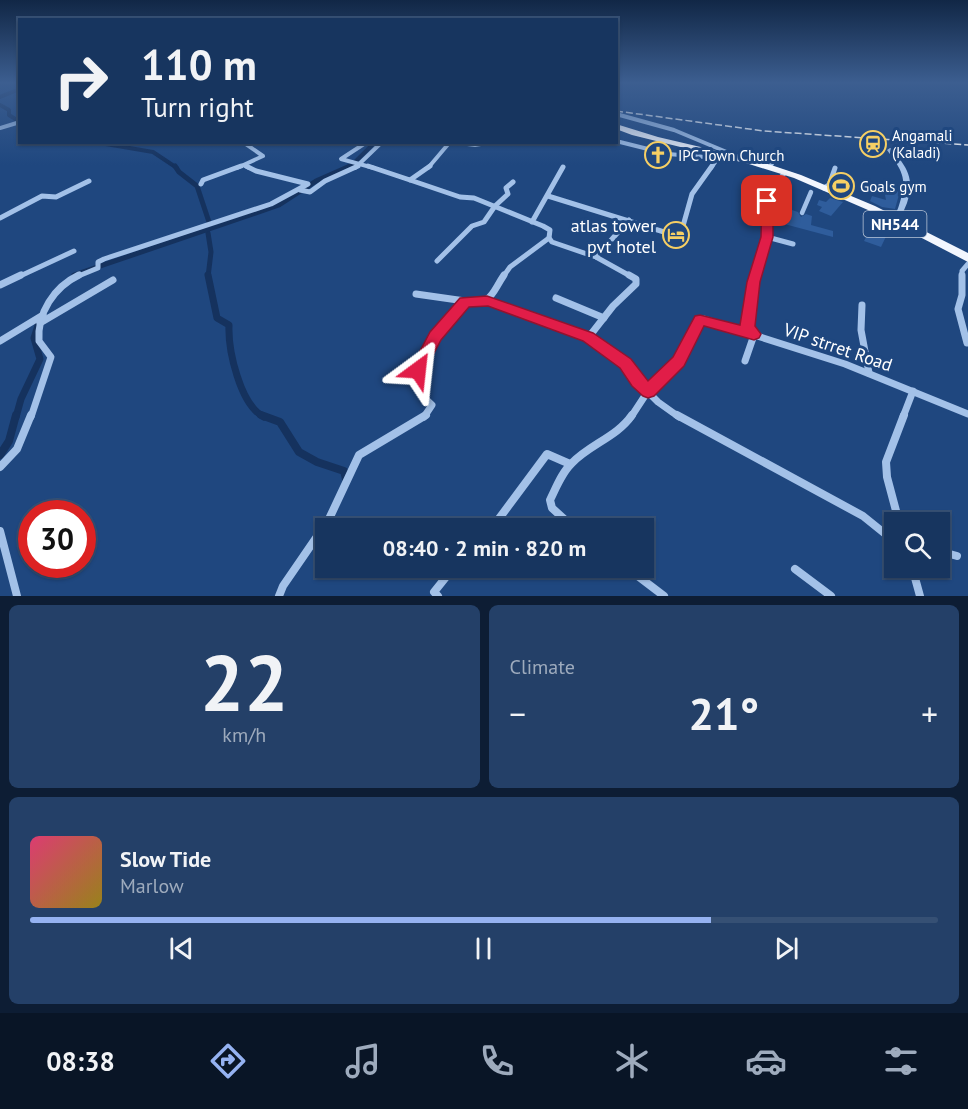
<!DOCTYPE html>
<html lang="en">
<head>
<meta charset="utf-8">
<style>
  :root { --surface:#17355f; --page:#244068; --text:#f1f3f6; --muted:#9eabbd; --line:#365074; --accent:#95b2f1 }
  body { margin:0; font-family:"PT Sans",sans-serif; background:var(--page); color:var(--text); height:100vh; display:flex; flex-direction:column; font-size:22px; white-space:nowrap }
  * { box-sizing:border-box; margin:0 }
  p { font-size:20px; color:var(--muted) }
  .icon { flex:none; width:33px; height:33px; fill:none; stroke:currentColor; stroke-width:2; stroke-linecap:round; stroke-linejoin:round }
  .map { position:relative; height:596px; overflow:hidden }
  .sheet { display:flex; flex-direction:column; gap:9px; padding:9px; background:#0d1d34; flex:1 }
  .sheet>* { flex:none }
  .hud { position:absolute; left:18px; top:18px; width:600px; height:126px; border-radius:0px; box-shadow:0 2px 4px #0004,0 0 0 2px var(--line); background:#17355f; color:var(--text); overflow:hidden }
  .buttons { position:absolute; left:884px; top:512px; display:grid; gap:12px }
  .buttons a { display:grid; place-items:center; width:66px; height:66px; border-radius:0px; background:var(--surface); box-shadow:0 2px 4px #0004,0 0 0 2px var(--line); font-size:30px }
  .speed { position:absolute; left:18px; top:500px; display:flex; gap:12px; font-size:30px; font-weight:700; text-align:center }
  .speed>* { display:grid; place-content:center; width:78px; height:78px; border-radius:50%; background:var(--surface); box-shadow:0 2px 4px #0004,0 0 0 2px var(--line); line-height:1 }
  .speed .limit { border:9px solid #d22; background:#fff; color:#111 }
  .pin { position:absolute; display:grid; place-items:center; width:51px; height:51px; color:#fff; margin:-26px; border-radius:12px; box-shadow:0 3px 9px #0006 }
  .me { position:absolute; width:66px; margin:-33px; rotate:30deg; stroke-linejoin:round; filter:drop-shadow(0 0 4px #0008) }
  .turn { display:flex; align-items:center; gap:21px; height:126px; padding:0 24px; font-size:27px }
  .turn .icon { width:78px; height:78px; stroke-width:2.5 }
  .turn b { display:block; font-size:42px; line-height:51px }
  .big { font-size:45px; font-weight:700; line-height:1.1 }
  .sheet .card { flex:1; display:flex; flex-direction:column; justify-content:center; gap:9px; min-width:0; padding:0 21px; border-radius:9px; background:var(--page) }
  .sheet .dial { align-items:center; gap:0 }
  .dial b { font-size:78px; line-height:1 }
  .song { display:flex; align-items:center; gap:18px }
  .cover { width:72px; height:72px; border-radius:9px; background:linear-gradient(135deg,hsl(340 70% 55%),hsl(50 70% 35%)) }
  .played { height:6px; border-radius:3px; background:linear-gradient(90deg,var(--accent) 75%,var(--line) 75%) }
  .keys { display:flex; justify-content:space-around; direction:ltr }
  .heat { display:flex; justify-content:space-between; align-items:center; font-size:33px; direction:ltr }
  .sheet .tiles { flex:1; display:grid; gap:9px; grid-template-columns:1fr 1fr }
  .card:last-child { grid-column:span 2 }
  .trip { position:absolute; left:315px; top:518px; width:339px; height:60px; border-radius:0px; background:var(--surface); box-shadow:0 2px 4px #0004,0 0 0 2px var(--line); font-weight:700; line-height:60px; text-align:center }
  .tab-bar { display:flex; height:96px; justify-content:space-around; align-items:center; background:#091526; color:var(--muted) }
  .tab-bar .icon { width:42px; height:42px }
  .tab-bar .current { color:var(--accent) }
  .tab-bar b { font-size:27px; color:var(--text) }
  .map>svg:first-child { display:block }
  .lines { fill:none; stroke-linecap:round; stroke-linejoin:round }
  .canal-far3 { stroke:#15325e; stroke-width:4 }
  .canal-far2 { stroke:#15325e; stroke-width:5 }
  .canal-far1 { stroke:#15325e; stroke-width:7 }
  .canal { stroke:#15325e; stroke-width:8 }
  .building { fill:#2f5d9c }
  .pedestrian { stroke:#a3c1e8; stroke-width:4.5 }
  .minor-far3 { stroke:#a3c1e8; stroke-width:4 }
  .minor-far2 { stroke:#a3c1e8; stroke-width:5 }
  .minor-far1 { stroke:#a3c1e8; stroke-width:7 }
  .minor { stroke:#a3c1e8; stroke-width:8 }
  .tertiary { fill:#a3c1e8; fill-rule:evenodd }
  .trunk { fill:#f2f6fe; fill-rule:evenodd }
  .rail { stroke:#fff; stroke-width:1.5; stroke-dasharray:7 3; stroke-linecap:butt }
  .route { fill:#e11d48; stroke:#92132f; stroke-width:1.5 }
  .labels { text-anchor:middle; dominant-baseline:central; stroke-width:6; stroke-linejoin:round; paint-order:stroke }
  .far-poi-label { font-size:15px; fill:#fff; stroke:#1f477f; text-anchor:start }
  .shield { fill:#1f477f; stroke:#bcc8d9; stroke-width:1.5 }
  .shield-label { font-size:16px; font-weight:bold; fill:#fff }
  .poi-label { font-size:18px; fill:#fff; stroke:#1f477f; text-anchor:end }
  .street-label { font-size:18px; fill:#fff; stroke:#1f477f }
</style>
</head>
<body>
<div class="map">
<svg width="968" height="596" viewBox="0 0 968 596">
  <rect width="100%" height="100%" fill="#1f477f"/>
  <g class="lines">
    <g class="canal-far3">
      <polyline points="0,97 20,89"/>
      <polyline points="0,105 9,110 9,115 20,122"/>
      <polyline points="94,142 153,152 177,168"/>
      <polyline points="346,168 352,165 375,142"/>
    </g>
    <g class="canal-far2">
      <polyline points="175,166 179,172 197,186 210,225 207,227"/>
      <polyline points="208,233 211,252 208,277"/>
      <polyline points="74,275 279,205 316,181 350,166"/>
    </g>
    <g class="canal-far1">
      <path d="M208,275L217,318L229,325C228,350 240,405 264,417"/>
      <polyline points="16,417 21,399 40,359 34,338 41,316"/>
    </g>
    <g class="canal">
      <polyline points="261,415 280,422 299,452 317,462 344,471 346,479"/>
      <polyline points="0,455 9,441 16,415"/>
    </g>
  </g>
  <g class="building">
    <polygon points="884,190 900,191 895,209 882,207 870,201 872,196 886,200"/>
    <polygon points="830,198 843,202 831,216 819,211 822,207 817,205 819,200 826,202"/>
    <polygon points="783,207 798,212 801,217 806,214 812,216 811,225 833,231 833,237 773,221"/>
    <polygon points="875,220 891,226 881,247 864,241"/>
  </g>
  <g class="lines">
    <polyline class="pedestrian" points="802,213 811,192"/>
    <g class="minor-far3">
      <polyline points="616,114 674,130 741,158"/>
      <polyline points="0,128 20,122"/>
      <polyline points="616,141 668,154 718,158"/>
      <polyline points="367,142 341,159 374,168"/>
      <polyline points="452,142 475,145 492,142"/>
      <polyline points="244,165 249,168"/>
      <polyline points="770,167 777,155"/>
      <polyline points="237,168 263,156 243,142"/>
      <polyline points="355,168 382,142"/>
      <polyline points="428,168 450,142"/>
      <polyline points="711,168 718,158"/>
    </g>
    <g class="minor-far2">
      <polyline points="368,166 410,180"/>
      <polyline points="430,166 410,180 460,197 474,198 543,226 550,230 549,238 552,242 596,257 632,277"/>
      <polyline points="201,184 203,180 241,166"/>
      <polyline points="824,188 829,185 835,168"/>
      <polyline points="300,190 310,192 325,181 358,166"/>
      <polyline points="548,196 677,236 683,226 692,194 712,166"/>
      <polyline points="0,218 42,196 56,197 89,181"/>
      <polyline points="532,222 563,167"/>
      <polyline points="767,237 793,244"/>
      <polyline points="596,257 629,220"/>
      <polyline points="437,261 472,226 484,222 495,206 508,194 506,188 513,182"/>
      <polyline points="18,277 74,251"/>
      <polyline points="76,277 98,268 98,262 104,259 271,204 308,184 256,171 246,166"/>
      <polyline points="503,277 510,267 549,238"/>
      <path d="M755,277C758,265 764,253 766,241C770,212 761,199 783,175"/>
      <polyline points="962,277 962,271 968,264"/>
    </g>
    <g class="minor-far1">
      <polyline points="629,275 636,279 636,284 613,306 588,338 625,364 637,381 658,402 679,417"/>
      <polyline points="755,275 747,328 754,335 845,364 968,414"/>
      <polyline points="962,275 962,295 958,309 967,343"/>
      <polyline points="0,285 21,275"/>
      <polyline points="416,294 465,301"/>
      <polyline points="556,298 604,318"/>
      <polyline points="487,301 588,337"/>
      <polyline points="862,305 861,330 869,373"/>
      <polyline points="40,323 113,280"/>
      <polyline points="0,341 43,315"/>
      <path d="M31,417L51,357L39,341C37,313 54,287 79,275"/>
      <path d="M424,417L432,405C427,400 419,394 417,386C410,361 449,318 465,301C493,304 490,296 504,275"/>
      <polyline points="631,417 648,391 678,362 699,322 704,319 754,335 745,361"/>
      <polyline points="903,417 913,391"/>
    </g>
    <g class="minor">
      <polyline points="677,415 863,516 894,541"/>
      <polyline points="0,467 17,449 31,415"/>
      <polyline points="899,522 887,477 886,462 904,415"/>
      <polyline points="492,528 547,454 570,464"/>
      <path d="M574,528L552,508L550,500C556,488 562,472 572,463C590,444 617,437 632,415"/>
      <polyline points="0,531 17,596"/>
      <polyline points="939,551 957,556"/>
      <polyline points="626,567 664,596"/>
      <polyline points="912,567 920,596"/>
      <polyline points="795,569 831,596"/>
      <polyline points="279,596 283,586 329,519 359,455 426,415"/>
      <polyline points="438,596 434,592 454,567"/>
    </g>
    <path class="tertiary" d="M890,148L892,149C907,168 915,178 907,203C904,210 902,216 898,221L896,222L892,220C896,214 898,209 900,202C908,178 901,169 887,150Z"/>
    <polygon class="trunk" points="616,124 658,137 756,160 801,175 875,206 968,253 968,262 868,210 794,178 749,164 632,135 616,129"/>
    <polyline class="rail" points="616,111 764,131 968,145"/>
  </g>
  <linearGradient id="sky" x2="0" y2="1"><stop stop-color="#112746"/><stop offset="0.5" stop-color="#3c5e90"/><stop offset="1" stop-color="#3c5e90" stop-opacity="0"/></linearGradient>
  <rect width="968" height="165" fill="url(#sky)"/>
  <polygon class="route" points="767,198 773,201 773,237 760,282 755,326 761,334 759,338 754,340 704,326 684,366 654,396 648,398 643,396 632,386 620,368 583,341 488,306 469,307 441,340 423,374 418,376 412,374 410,370 430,332 460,298 487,296 593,333 631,359 648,381 673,357 695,316 700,315 740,325 747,282 761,237 762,201"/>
  <defs>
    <symbol id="station-ring" viewBox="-11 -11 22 22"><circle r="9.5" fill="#1f477f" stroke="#f6cf64" stroke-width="1.5"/><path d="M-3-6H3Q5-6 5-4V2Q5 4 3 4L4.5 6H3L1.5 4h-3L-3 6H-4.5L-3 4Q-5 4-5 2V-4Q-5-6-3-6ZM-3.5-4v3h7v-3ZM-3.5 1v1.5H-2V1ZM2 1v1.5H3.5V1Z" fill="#f6cf64"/></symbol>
    <symbol id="church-ring" viewBox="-11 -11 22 22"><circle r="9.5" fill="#1f477f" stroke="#f6cf64" stroke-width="1.5"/><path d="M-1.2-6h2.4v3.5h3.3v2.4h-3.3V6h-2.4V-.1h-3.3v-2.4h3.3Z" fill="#f6cf64"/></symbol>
    <symbol id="stadium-ring" viewBox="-11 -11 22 22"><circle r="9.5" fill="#1f477f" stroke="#f6cf64" stroke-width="1.5"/><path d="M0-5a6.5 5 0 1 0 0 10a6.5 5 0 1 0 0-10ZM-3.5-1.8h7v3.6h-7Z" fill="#f6cf64"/></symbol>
    <symbol id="hotel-ring" viewBox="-11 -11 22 22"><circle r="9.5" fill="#1f477f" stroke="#f6cf64" stroke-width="1.5"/><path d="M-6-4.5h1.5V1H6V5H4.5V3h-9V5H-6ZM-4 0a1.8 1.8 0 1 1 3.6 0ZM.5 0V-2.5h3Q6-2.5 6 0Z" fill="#f6cf64"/></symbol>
  </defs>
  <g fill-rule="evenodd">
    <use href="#station-ring" x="858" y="129" width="30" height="30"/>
    <use href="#church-ring" x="643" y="140" width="30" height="30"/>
    <use href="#stadium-ring" x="826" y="171" width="30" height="30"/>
    <use href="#hotel-ring" x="661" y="220" width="30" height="30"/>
  </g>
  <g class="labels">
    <g class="far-poi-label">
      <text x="892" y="135">Angamali<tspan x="892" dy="17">(Kaladi)</tspan></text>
      <text x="678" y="155">IPC Town Church</text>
      <text x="860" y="186">Goals gym</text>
    </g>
    <rect class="shield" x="863.5" y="211" width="63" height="26" rx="4.5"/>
    <g class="shield-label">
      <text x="895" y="224">NH544</text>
    </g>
    <g class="poi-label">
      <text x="656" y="225">atlas tower<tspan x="656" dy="21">pvt hotel</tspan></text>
    </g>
    <g class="street-label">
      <text transform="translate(838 347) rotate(19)">VIP strret Road</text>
    </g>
  </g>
</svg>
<div class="buttons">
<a><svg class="icon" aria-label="search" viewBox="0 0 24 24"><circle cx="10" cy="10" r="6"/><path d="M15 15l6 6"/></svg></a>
</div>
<div class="speed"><div class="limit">30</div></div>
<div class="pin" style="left:767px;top:201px;background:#d93025"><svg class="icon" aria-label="arrive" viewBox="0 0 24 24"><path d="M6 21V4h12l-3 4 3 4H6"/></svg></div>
<svg class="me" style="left:418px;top:370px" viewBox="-20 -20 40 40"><path d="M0-17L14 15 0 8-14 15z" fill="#e11d48" stroke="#fff" stroke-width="4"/></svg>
<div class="trip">08:40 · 2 min · 820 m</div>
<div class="hud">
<div class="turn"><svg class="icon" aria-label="right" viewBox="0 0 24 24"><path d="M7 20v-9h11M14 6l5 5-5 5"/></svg><div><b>110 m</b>Turn right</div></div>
</div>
</div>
<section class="sheet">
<div class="tiles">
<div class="card dial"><b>22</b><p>km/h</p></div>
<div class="card"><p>Climate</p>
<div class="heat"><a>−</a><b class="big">21°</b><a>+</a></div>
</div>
<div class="card">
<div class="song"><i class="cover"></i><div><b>Slow Tide</b><p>Marlow</p></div></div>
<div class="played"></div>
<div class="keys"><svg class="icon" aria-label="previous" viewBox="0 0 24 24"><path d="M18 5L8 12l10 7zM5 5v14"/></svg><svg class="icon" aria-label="pause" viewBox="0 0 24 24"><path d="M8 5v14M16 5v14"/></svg><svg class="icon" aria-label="next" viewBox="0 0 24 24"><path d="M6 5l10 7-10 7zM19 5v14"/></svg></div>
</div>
</div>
</section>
<nav class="tab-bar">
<b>08:38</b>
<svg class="icon current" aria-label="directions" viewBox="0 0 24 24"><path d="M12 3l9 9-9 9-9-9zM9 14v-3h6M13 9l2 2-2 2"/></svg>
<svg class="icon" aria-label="music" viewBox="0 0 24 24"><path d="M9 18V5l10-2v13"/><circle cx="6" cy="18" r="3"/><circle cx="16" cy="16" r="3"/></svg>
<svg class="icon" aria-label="phone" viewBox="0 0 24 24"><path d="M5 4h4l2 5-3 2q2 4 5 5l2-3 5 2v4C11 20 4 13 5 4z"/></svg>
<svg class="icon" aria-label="climate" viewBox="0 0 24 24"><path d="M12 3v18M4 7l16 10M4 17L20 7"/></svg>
<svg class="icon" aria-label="car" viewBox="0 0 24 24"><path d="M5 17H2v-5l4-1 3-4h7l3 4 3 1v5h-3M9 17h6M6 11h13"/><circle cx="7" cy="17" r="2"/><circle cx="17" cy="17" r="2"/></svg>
<svg class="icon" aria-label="filters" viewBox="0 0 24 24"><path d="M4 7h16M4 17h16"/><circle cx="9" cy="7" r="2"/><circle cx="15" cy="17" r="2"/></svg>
</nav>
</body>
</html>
